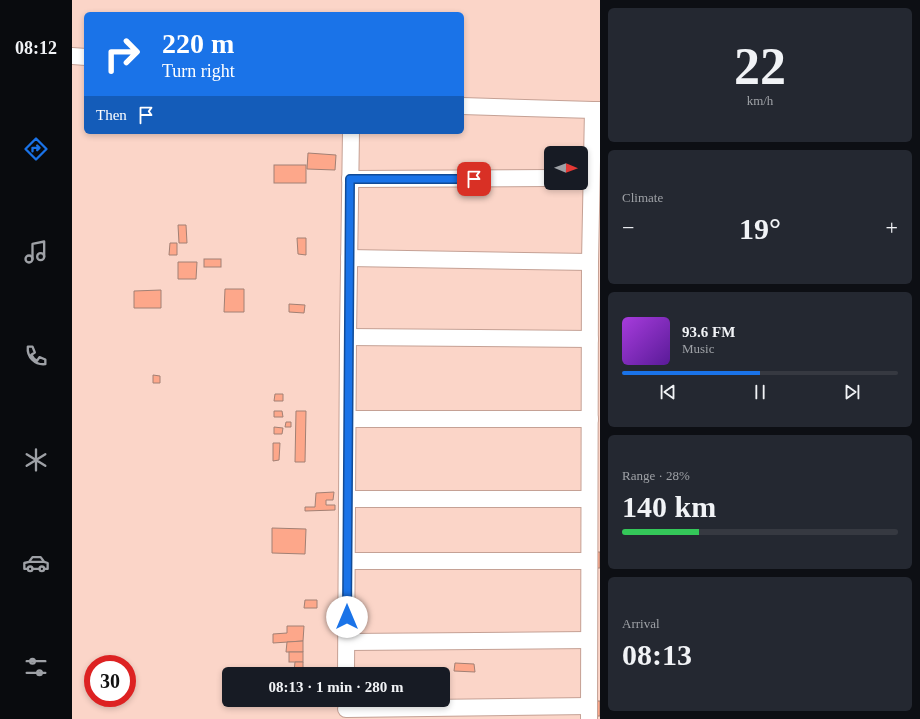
<!DOCTYPE html>
<html lang="en">
<head>
<meta charset="utf-8">
<style>
  :root { --surface:#171b24; --page:#242831; --text:#f1f3f6; --muted:#9ea1a6; --line:#363941; --accent:#1a73e8 }
  body { margin:0; font-family:"Times New Roman",serif; background:var(--page); color:var(--text); height:100vh; display:flex; flex-direction:column; font-size:15px; white-space:nowrap }
  * { box-sizing:border-box; margin:0 }
  p { font-size:13px; color:var(--muted) }
  .icon { flex:none; width:22px; height:22px; fill:none; stroke:currentColor; stroke-width:2; stroke-linecap:round; stroke-linejoin:round }
  .map { position:relative; flex:1; overflow:hidden }
  .panel { display:flex; flex-direction:column; gap:8px; padding:8px; background:#0d0f14; width:320px }
  .panel>* { flex:none }
  .hud { position:absolute; left:12px; top:12px; width:380px; height:122px; border-radius:6px; box-shadow:0 2px 6px #0003; background:#1a73e8; color:#fff; overflow:hidden }
  .needle { width:26px; rotate:91deg }
  .fabs { position:absolute; left:472px; top:146px; display:grid; gap:8px }
  .fabs a { display:grid; place-items:center; width:44px; height:44px; border-radius:6px; background:var(--surface); box-shadow:0 2px 6px #0003; font-size:20px }
  .speed { position:absolute; left:12px; top:655px; display:flex; gap:8px; font-size:20px; font-weight:700; text-align:center }
  .speed>* { display:grid; place-content:center; width:52px; height:52px; border-radius:50%; background:var(--surface); box-shadow:0 2px 6px #0003; line-height:1 }
  .speed .limit { border:6px solid #d22; background:#fff; color:#111 }
  .pin { position:absolute; display:grid; place-items:center; width:34px; height:34px; color:#fff; margin:-17px; border-radius:8px; box-shadow:0 2px 6px #0006 }
  .me { position:absolute; width:44px; margin:-22px; rotate:0deg; stroke-linejoin:round; filter:drop-shadow(0 0 3px #0008) }
  .turn { display:flex; align-items:center; gap:14px; height:84px; padding:0 12px; font-size:18px }
  .turn .icon { width:52px; height:52px; stroke-width:2.5 }
  .turn b { display:block; font-size:28px; line-height:34px }
  .then { display:flex; align-items:center; height:38px; padding:0 12px; background:#0003; gap:8px; font-size:15px }
  .big { font-size:30px; font-weight:600; line-height:1.1 }
  .panel .card { flex:1; display:flex; flex-direction:column; justify-content:center; gap:6px; min-width:0; padding:0 14px; border-radius:6px; background:var(--page) }
  .panel .dial { align-items:center; gap:0 }
  .dial b { font-size:52px; line-height:1 }
  .song { display:flex; align-items:center; gap:12px }
  .cover { width:48px; height:48px; border-radius:6px; background:linear-gradient(135deg,hsl(280 70% 55%),hsl(270 70% 35%)) }
  .played { height:4px; border-radius:2px; background:linear-gradient(90deg,var(--accent) 50%,var(--line) 50%) }
  .keys { display:flex; justify-content:space-around; direction:ltr }
  .heat { display:flex; justify-content:space-between; align-items:center; font-size:22px; direction:ltr }
  .charge { height:6px; border-radius:3px; background:linear-gradient(90deg,#34c759 28%,var(--line) 0) }
  .trip { position:absolute; left:150px; top:667px; width:228px; height:40px; border-radius:6px; background:var(--surface); box-shadow:0 2px 6px #0003; font-weight:600; line-height:40px; text-align:center }
  main { display:flex; flex:1; min-height:0 }
  .tab-bar { display:flex; flex-direction:column; width:72px; justify-content:space-around; align-items:center; background:#090b0e; color:var(--muted) }
  .tab-bar .icon { width:28px; height:28px }
  .tab-bar .selected { color:var(--accent) }
  .tab-bar b { font-size:18px; color:var(--text) }
  .map>svg:first-child { display:block }
  .building { fill:#fda78a; stroke:#a28074 }
  .lines { fill:none; stroke-linecap:round; stroke-linejoin:round }
  .street-casing { stroke:#c5a195; stroke-width:18 }
  .street { stroke:#fff; stroke-width:16 }
  .route-casing { stroke:#114b97; stroke-width:10 }
  .route { stroke:#1a73e8; stroke-width:7 }
</style>
</head>
<body>
<main>
<nav class="tab-bar">
<b>08:12</b>
<svg class="icon selected" aria-label="directions" viewBox="0 0 24 24"><path d="M12 3l9 9-9 9-9-9zM9 14v-3h6M13 9l2 2-2 2"/></svg>
<svg class="icon" aria-label="music" viewBox="0 0 24 24"><path d="M9 18V5l10-2v13"/><circle cx="6" cy="18" r="3"/><circle cx="16" cy="16" r="3"/></svg>
<svg class="icon" aria-label="phone" viewBox="0 0 24 24"><path d="M5 4h4l2 5-3 2q2 4 5 5l2-3 5 2v4C11 20 4 13 5 4z"/></svg>
<svg class="icon" aria-label="climate" viewBox="0 0 24 24"><path d="M12 3v18M4 7l16 10M4 17L20 7"/></svg>
<svg class="icon" aria-label="car" viewBox="0 0 24 24"><path d="M5 17H2v-5l4-1 3-4h7l3 4 3 1v5h-3M9 17h6M6 11h13"/><circle cx="7" cy="17" r="2"/><circle cx="17" cy="17" r="2"/></svg>
<svg class="icon" aria-label="filters" viewBox="0 0 24 24"><path d="M4 7h16M4 17h16"/><circle cx="9" cy="7" r="2"/><circle cx="15" cy="17" r="2"/></svg>
</nav>
<div class="map">
<svg width="528" height="719" viewBox="0 0 528 719">
  <rect width="100%" height="100%" fill="#fbd5c8"/>
  <g class="building">
    <polygon points="236,153 264,155 263,170 235,169"/>
    <rect x="202" y="165" width="32" height="18"/>
    <polygon points="106,225 114,225 115,243 107,243"/>
    <polygon points="225,238 234,238 234,255 226,254"/>
    <polygon points="98,243 105,243 105,255 97,255"/>
    <rect x="132" y="259" width="17" height="8"/>
    <polygon points="106,262 125,262 124,279 106,279"/>
    <polygon points="153,289 172,289 172,312 152,312"/>
    <polygon points="89,290 89,308 62,308 62,291"/>
    <polygon points="217,304 233,305 232,313 217,312"/>
    <polygon points="81,375 88,376 88,383 81,383"/>
    <polygon points="203,394 211,394 211,401 202,401"/>
    <polygon points="202,411 210,411 211,417 202,417"/>
    <polygon points="224,411 234,411 233,462 223,462"/>
    <polygon points="214,422 219,422 219,427 213,427"/>
    <polygon points="202,427 211,428 210,434 202,434"/>
    <polygon points="201,443 208,443 207,460 201,461"/>
    <polygon points="262,492 261,500 254,500 254,505 263,505 263,510 233,511 233,507 243,507 244,493"/>
    <polygon points="200,528 234,529 233,554 200,553"/>
    <polygon points="523,552 528,552 528,568 524,568"/>
    <polygon points="233,600 245,600 245,608 232,608"/>
    <polygon points="215,626 232,626 231,641 201,643 201,634 215,633"/>
    <polygon points="231,641 231,652 214,652 215,642"/>
    <rect x="217" y="652" width="14" height="10"/>
    <polygon points="223,662 231,662 231,672 222,672"/>
    <polygon points="383,663 402,664 403,672 382,671"/>
    <polygon points="524,701 528,701 528,716 523,716"/>
  </g>
  <g class="lines">
    <defs>
      <g id="street">
        <polyline points="0,56 14,57"/>
        <polyline points="390,106 521,110"/>
        <polyline points="278,179 479,178"/>
        <polyline points="277,258 518,262"/>
        <polyline points="276,337 518,339"/>
        <polyline points="276,419 518,419"/>
        <polyline points="275,499 517,499"/>
        <polyline points="275,561 517,561"/>
        <polyline points="275,642 517,640"/>
        <polyline points="274,674 276,337 279,132"/>
        <polyline points="274,709 517,706"/>
        <polyline points="517,719 518,262 521,110 528,110"/>
      </g>
    </defs>
    <use href="#street" class="street-casing"/>
    <use href="#street" class="street"/>
  </g>
  <g class="lines">
    <defs>
      <polyline id="route" points="275,617 278,179 402,179"/>
    </defs>
    <use href="#route" class="route-casing"/>
    <use href="#route" class="route"/>
  </g>
</svg>
<div class="fabs">
<a><svg class="needle" viewBox="-14 -14 28 28"><path d="M0-13l5 13h-10z" fill="#e53935"/><path d="M0 13l5-13h-10z" fill="#9ea1a6"/></svg></a>
</div>
<div class="speed"><div class="limit">30</div></div>
<div class="pin" style="left:402px;top:179px;background:#d93025"><svg class="icon" aria-label="arrive" viewBox="0 0 24 24"><path d="M6 21V4h12l-3 4 3 4H6"/></svg></div>
<svg class="me" style="left:275px;top:617px" viewBox="-20 -20 40 40"><circle r="19" fill="#fff"/><path d="M0-13L10 11 0 6-10 11z" fill="#1a73e8"/></svg>
<div class="trip">08:13 · 1 min · 280 m</div>
<div class="hud">
<div class="turn"><svg class="icon" aria-label="right" viewBox="0 0 24 24"><path d="M7 20v-9h11M14 6l5 5-5 5"/></svg><div><b>220 m</b>Turn right</div></div>
<div class="then">Then<svg class="icon" aria-label="arrive" viewBox="0 0 24 24"><path d="M6 21V4h12l-3 4 3 4H6"/></svg></div>
</div>
</div>
<section class="panel">
<div class="card dial"><b>22</b><p>km/h</p></div>
<div class="card"><p>Climate</p>
<div class="heat"><a>−</a><b class="big">19°</b><a>+</a></div>
</div>
<div class="card">
<div class="song"><i class="cover"></i><div><b>93.6 FM</b><p>Music</p></div></div>
<div class="played"></div>
<div class="keys"><svg class="icon" aria-label="previous" viewBox="0 0 24 24"><path d="M18 5L8 12l10 7zM5 5v14"/></svg><svg class="icon" aria-label="pause" viewBox="0 0 24 24"><path d="M8 5v14M16 5v14"/></svg><svg class="icon" aria-label="next" viewBox="0 0 24 24"><path d="M6 5l10 7-10 7zM19 5v14"/></svg></div>
</div>
<div class="card"><p>Range · 28%</p><b class="big">140 km</b><div class="charge"></div></div>
<div class="card"><p>Arrival</p><b class="big">08:13</b></div>
</section>
</main>
</body>
</html>
